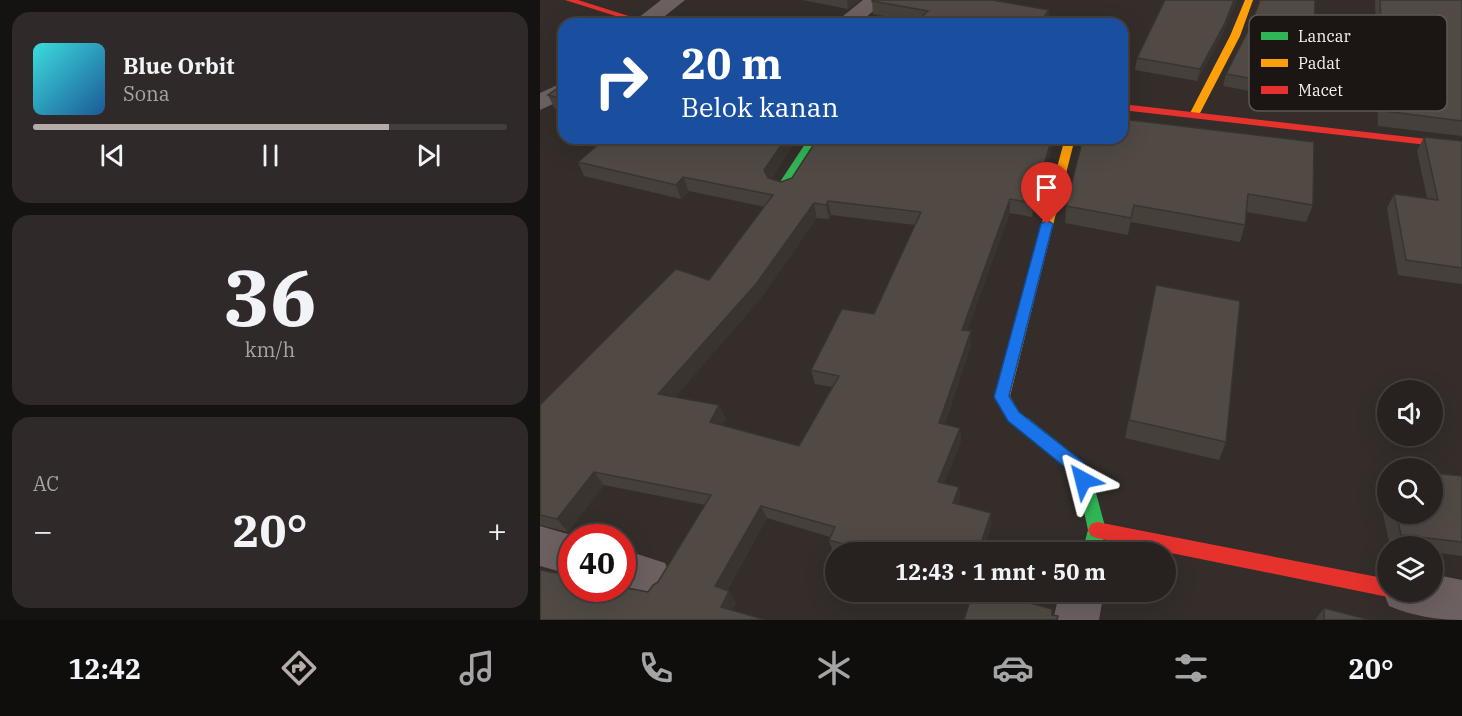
<!DOCTYPE html>
<html lang="id">
<head>
<meta charset="utf-8">
<style>
  :root { --surface:#272220; --page:#2f2a29; --text:#f1f3f6; --muted:#a4a4a5; --line:#433f3e; --accent:#b5aca9 }
  body { margin:0; font-family:"IBM Plex Serif",serif; background:var(--page); color:var(--text); height:100vh; display:flex; flex-direction:column; font-size:22px; white-space:nowrap }
  * { box-sizing:border-box; margin:0 }
  p { font-size:20px; color:var(--muted) }
  .icon { flex:none; width:33px; height:33px; fill:none; stroke:currentColor; stroke-width:2; stroke-linecap:round; stroke-linejoin:round }
  .map { position:relative; flex:1; overflow:hidden }
  .side { display:flex; flex-direction:column; gap:12px; padding:12px; background:#151312; width:540px }
  .side>* { flex:none }
  .banner { position:absolute; left:18px; top:18px; width:570px; height:126px; border-radius:18px; box-shadow:0 6px 24px #0002,0 0 0 2px var(--line); background:#1a4fa0; color:#fff; overflow:hidden }
  .buttons { position:absolute; left:837px; top:380px; display:grid; gap:12px }
  .buttons a { display:grid; place-items:center; width:66px; height:66px; border-radius:50%; background:var(--surface); box-shadow:0 6px 24px #0002,0 0 0 2px var(--line); font-size:30px }
  .speed { position:absolute; left:18px; top:524px; display:flex; gap:12px; font-size:30px; font-weight:700; text-align:center }
  .speed>* { display:grid; place-content:center; width:78px; height:78px; border-radius:50%; background:var(--surface); box-shadow:0 6px 24px #0002,0 0 0 2px var(--line); line-height:1 }
  .speed .limit { border:9px solid #d22; background:#fff; color:#111 }
  .pin { position:absolute; display:grid; place-items:center; width:51px; height:51px; color:#fff; margin:-62px -26px; border-radius:50% 50% 50% 0; rotate:-45deg; box-shadow:0 0 6px #0007 }
  .pin .icon { rotate:45deg }
  .me { position:absolute; width:66px; margin:-33px; rotate:322deg; stroke-linejoin:round; filter:drop-shadow(0 0 4px #0008) }
  .turn { display:flex; align-items:center; gap:21px; height:126px; padding:0 24px; font-size:27px }
  .turn .icon { width:78px; height:78px; stroke-width:2.5 }
  .turn b { display:block; font-size:42px; line-height:51px }
  .big { font-size:45px; font-weight:700; line-height:1.1 }
  .side .tile { flex:1; display:flex; flex-direction:column; justify-content:center; gap:9px; min-width:0; padding:0 21px; border-radius:18px; background:var(--page) }
  .side .dial { align-items:center; gap:0 }
  .dial b { font-size:78px; line-height:1 }
  .song { display:flex; align-items:center; gap:18px }
  .cover { width:72px; height:72px; border-radius:9px; background:linear-gradient(135deg,hsl(180 70% 55%),hsl(210 70% 35%)) }
  .played { height:6px; border-radius:3px; background:linear-gradient(90deg,var(--accent) 75%,var(--line) 75%) }
  .keys { display:flex; justify-content:space-around; direction:ltr }
  .heat { display:flex; justify-content:space-between; align-items:center; font-size:33px; direction:ltr }
  .trip { position:absolute; left:285px; top:542px; width:351px; height:60px; border-radius:30px; background:var(--surface); box-shadow:0 6px 24px #0002,0 0 0 2px var(--line); font-weight:700; line-height:60px; text-align:center }
  .tabs { display:flex; height:96px; justify-content:space-around; align-items:center; background:#100e0d; color:var(--muted) }
  .tabs .icon { width:42px; height:42px }
  .tabs .active { color:var(--accent) }
  .tabs b { font-size:27px; color:var(--text) }
  main { display:flex; flex:1; min-height:0 }
  .map>svg:first-child { display:block }
  .lines { fill:none; stroke-linecap:round; stroke-linejoin:round }
  .street { fill:#6c6061; fill-rule:evenodd }
  .fast { fill:#30b455; fill-rule:evenodd }
  .slow { fill:#ff9f0a; fill-rule:evenodd }
  .jam { fill:#e5322d; fill-rule:evenodd }
  .wall { fill:#46403a; fill-rule:evenodd }
  .shaded-wall { fill:#393430 }
  .building { fill:#514a44; stroke:#393430; stroke-width:1.5; fill-rule:evenodd }
  .route { fill:#1a73e8; stroke:#114b97; stroke-width:1.5 }
  .key { fill:#1b1513; stroke:#5e5755; stroke-width:1.5 }
  .key-label { font-size:16px; fill:#faf1ee }
</style>
</head>
<body>
<main>
<section class="side">
<div class="tile">
<div class="song"><i class="cover"></i><div><b>Blue Orbit</b><p>Sona</p></div></div>
<div class="played"></div>
<div class="keys"><svg class="icon" aria-label="previous" viewBox="0 0 24 24"><path d="M18 5L8 12l10 7zM5 5v14"/></svg><svg class="icon" aria-label="pause" viewBox="0 0 24 24"><path d="M8 5v14M16 5v14"/></svg><svg class="icon" aria-label="next" viewBox="0 0 24 24"><path d="M6 5l10 7-10 7zM19 5v14"/></svg></div>
</div>
<div class="tile dial"><b>36</b><p>km/h</p></div>
<div class="tile"><p>AC</p>
<div class="heat"><a>−</a><b class="big">20°</b><a>+</a></div>
</div>
</section>
<div class="map">
<svg width="922" height="620" viewBox="0 0 922 620">
  <rect width="100%" height="100%" fill="#342d2a"/>
  <g class="lines">
    <g class="street">
      <polygon points="121,0 145,0 115,24 95,24 93,22"/>
      <polygon points="323,0 346,0 318,24 293,24"/>
      <polygon points="24,82 24,99 0,110 0,93"/>
      <polygon points="0,526 38,537 32,537 32,575 0,566"/>
      <polygon points="82,549 125,563 132,578 125,593 110,599 75,588 82,588"/>
      <path d="M892,574L922,580V620C897,620 873,616 849,606L843,591L848,580V591H892Z"/>
      <polygon points="520,591 564,591 559,620 513,620"/>
    </g>
    <g class="fast">
      <polygon points="269,138 279,138 248,188 240,188 238,185"/>
      <polygon points="483,417 488,418 543,462 556,493 566,530 560,552 542,552 548,530 540,493 531,472 478,428 475,423 478,418"/>
    </g>
    <g class="slow">
      <polygon points="705,0 713,0 700,36 659,115 658,117 650,117 649,115 690,36"/>
      <polygon points="525,138 535,138 470,396 479,412 491,423 488,428 483,429 469,420 455,397"/>
    </g>
    <g class="jam">
      <polygon points="25,0 38,0 114,24 101,24"/>
      <polygon points="582,104 922,143 922,149 582,110"/>
      <polygon points="557,522 848,579 848,591 856,591 854,594 848,597 557,538 551,536 548,530 551,524"/>
    </g>
  </g>
  <g class="wall">
    <polygon points="263,0 320,0 308,9"/>
    <polygon points="625,0 697,0 682,35 657,81 595,70 597,58"/>
    <polygon points="835,0 922,0 922,136 838,126"/>
    <polygon points="332,1 509,10 508,23 507,24 374,24 376,22 333,14"/>
    <polygon points="686,74 773,89 769,102 683,86"/>
    <polygon points="24,84 24,111 15,109 8,95"/>
    <polygon points="884,137 922,141 922,284 858,275 847,208 854,194 887,198 877,151"/>
    <path d="M515,138L492,217L470,213L427,330L431,345L405,424L420,428L421,442L404,483L419,487L420,500L418,504L451,526L442,552H293L289,540L290,537L227,518L187,590L196,603L192,610L108,592L118,582L165,505L64,485L28,532L0,525V405L169,280L225,207L149,191L141,199L44,176L38,162L231,179L241,182ZM291,215L375,225L334,314L271,370L275,384L292,387L259,446L182,425L186,419L135,397L221,298L277,218L289,219Z"/>
    <polygon points="543,138 773,205 766,222 706,212 705,225 700,242 591,222 588,235 525,223 526,206"/>
    <polygon points="616,285 686,442 679,460 585,438"/>
    <polygon points="845,468 848,468 848,513 892,513 922,476 922,556 892,552 892,546 850,546 836,482"/>
    <polygon points="784,608 830,620 775,620"/>
  </g>
  <g class="shaded-wall">
    <polygon points="307,0 320,0 308,9"/>
    <polygon points="694,0 697,0 682,35 657,81 660,69"/>
    <polygon points="509,10 508,23 507,24 499,24"/>
    <polygon points="246,138 258,138 228,184 224,170"/>
    <polygon points="512,138 515,138 492,217 493,203"/>
    <polygon points="143,177 149,191 141,199 136,185"/>
    <polygon points="470,199 470,213 423,344 422,330"/>
    <polygon points="288,201 291,215 289,219 286,205"/>
    <polygon points="274,203 277,218 221,298 126,408 118,394"/>
    <polygon points="594,205 591,222 588,235 591,218"/>
    <polygon points="431,331 431,345 401,436 399,423"/>
    <polygon points="179,405 186,419 177,435 170,422"/>
    <polygon points="420,428 421,442 400,494 398,482"/>
    <polygon points="54,472 64,485 28,532 17,519"/>
    <polygon points="419,487 420,500 414,515 413,503"/>
    <polygon points="221,506 227,518 182,598 175,586"/>
    <polygon points="451,513 451,526 442,552 438,552"/>
    <polygon points="189,591 196,603 188,618 181,607"/>
  </g>
  <g class="building">
    <polygon points="333,0 452,0 509,10 499,24 374,24 388,11 332,1"/>
    <polygon points="625,0 694,0 685,23 660,69 597,58"/>
    <polygon points="720,0 775,0 773,89 686,74 711,25"/>
    <polygon points="840,0 922,0 922,121 844,111"/>
    <polygon points="24,84 24,99 8,95"/>
    <polygon points="582,119 774,142 773,205 708,194 705,225 594,205 591,218 526,206 543,138 582,138"/>
    <polygon points="884,137 922,141 922,268 866,260 854,194 898,200"/>
    <path d="M66,138H246L224,170L228,178L241,182L252,178L278,138H512L493,203L470,199L422,330L431,331L399,423L420,428L398,482L419,487L413,503L451,513L438,552H331L289,540L295,527L221,506L175,586L189,591L181,607L226,620H0V570L32,576V588H82V587L108,592L113,585L118,582L171,495L54,472L17,519L0,515V405L136,269L169,280L233,195L143,177L136,185L38,162ZM288,201L381,212L334,314L302,309L271,370L299,376L259,446L170,422L179,405L118,394L216,284L274,203L286,205Z"/>
    <polygon points="616,285 700,301 686,442 589,420"/>
    <polygon points="845,468 848,468 848,478"/>
    <polygon points="892,473 922,476 922,542 861,535 856,513 892,513"/>
    <polygon points="433,591 446,591 512,609 512,615 518,616 517,620 424,620"/>
    <polygon points="784,608 830,620 784,620"/>
  </g>
  <polygon class="route" points="507,220 513,224 469,396 479,412 543,462 551,480 548,485 543,488 537,485 531,472 468,421 454,397 501,224"/>
  <rect x="709" y="15" width="198" height="96" rx="9" class="key"/>
  <rect x="721" y="32" width="27" height="8" fill="#30b455"/>
  <rect x="721" y="59" width="27" height="8" fill="#ff9f0a"/>
  <rect x="721" y="86" width="27" height="8" fill="#e5322d"/>
  <g class="key-label">
    <text x="758" y="42">Lancar</text>
    <text x="758" y="69">Padat</text>
    <text x="758" y="96">Macet</text>
  </g>
</svg>
<div class="buttons">
<a><svg class="icon" aria-label="sound" viewBox="0 0 24 24"><path d="M4 9h4l5-4v14l-5-4H4zM17 9q2 3 0 6"/></svg></a>
<a><svg class="icon" aria-label="search" viewBox="0 0 24 24"><circle cx="10" cy="10" r="6"/><path d="M15 15l6 6"/></svg></a>
<a><svg class="icon" aria-label="layers" viewBox="0 0 24 24"><path d="M12 4l9 5-9 5-9-5zM3 14l9 5 9-5"/></svg></a>
</div>
<div class="speed"><div class="limit">40</div></div>
<div class="pin" style="left:507px;top:224px;background:#d93025"><svg class="icon" aria-label="arrive" viewBox="0 0 24 24"><path d="M6 21V4h12l-3 4 3 4H6"/></svg></div>
<svg class="me" style="left:543px;top:480px" viewBox="-20 -20 40 40"><path d="M0-17L14 15 0 8-14 15z" fill="#1a73e8" stroke="#fff" stroke-width="4"/></svg>
<div class="trip">12:43 · 1 mnt · 50 m</div>
<div class="banner">
<div class="turn"><svg class="icon" aria-label="right" viewBox="0 0 24 24"><path d="M7 20v-9h11M14 6l5 5-5 5"/></svg><div><b>20 m</b>Belok kanan</div></div>
</div>
</div>
</main>
<nav class="tabs">
<b>12:42</b>
<svg class="icon active" aria-label="directions" viewBox="0 0 24 24"><path d="M12 3l9 9-9 9-9-9zM9 14v-3h6M13 9l2 2-2 2"/></svg>
<svg class="icon" aria-label="music" viewBox="0 0 24 24"><path d="M9 18V5l10-2v13"/><circle cx="6" cy="18" r="3"/><circle cx="16" cy="16" r="3"/></svg>
<svg class="icon" aria-label="phone" viewBox="0 0 24 24"><path d="M5 4h4l2 5-3 2q2 4 5 5l2-3 5 2v4C11 20 4 13 5 4z"/></svg>
<svg class="icon" aria-label="climate" viewBox="0 0 24 24"><path d="M12 3v18M4 7l16 10M4 17L20 7"/></svg>
<svg class="icon" aria-label="car" viewBox="0 0 24 24"><path d="M5 17H2v-5l4-1 3-4h7l3 4 3 1v5h-3M9 17h6M6 11h13"/><circle cx="7" cy="17" r="2"/><circle cx="17" cy="17" r="2"/></svg>
<svg class="icon" aria-label="filters" viewBox="0 0 24 24"><path d="M4 7h16M4 17h16"/><circle cx="9" cy="7" r="2"/><circle cx="15" cy="17" r="2"/></svg>
<b>20°</b>
</nav>
</body>
</html>
